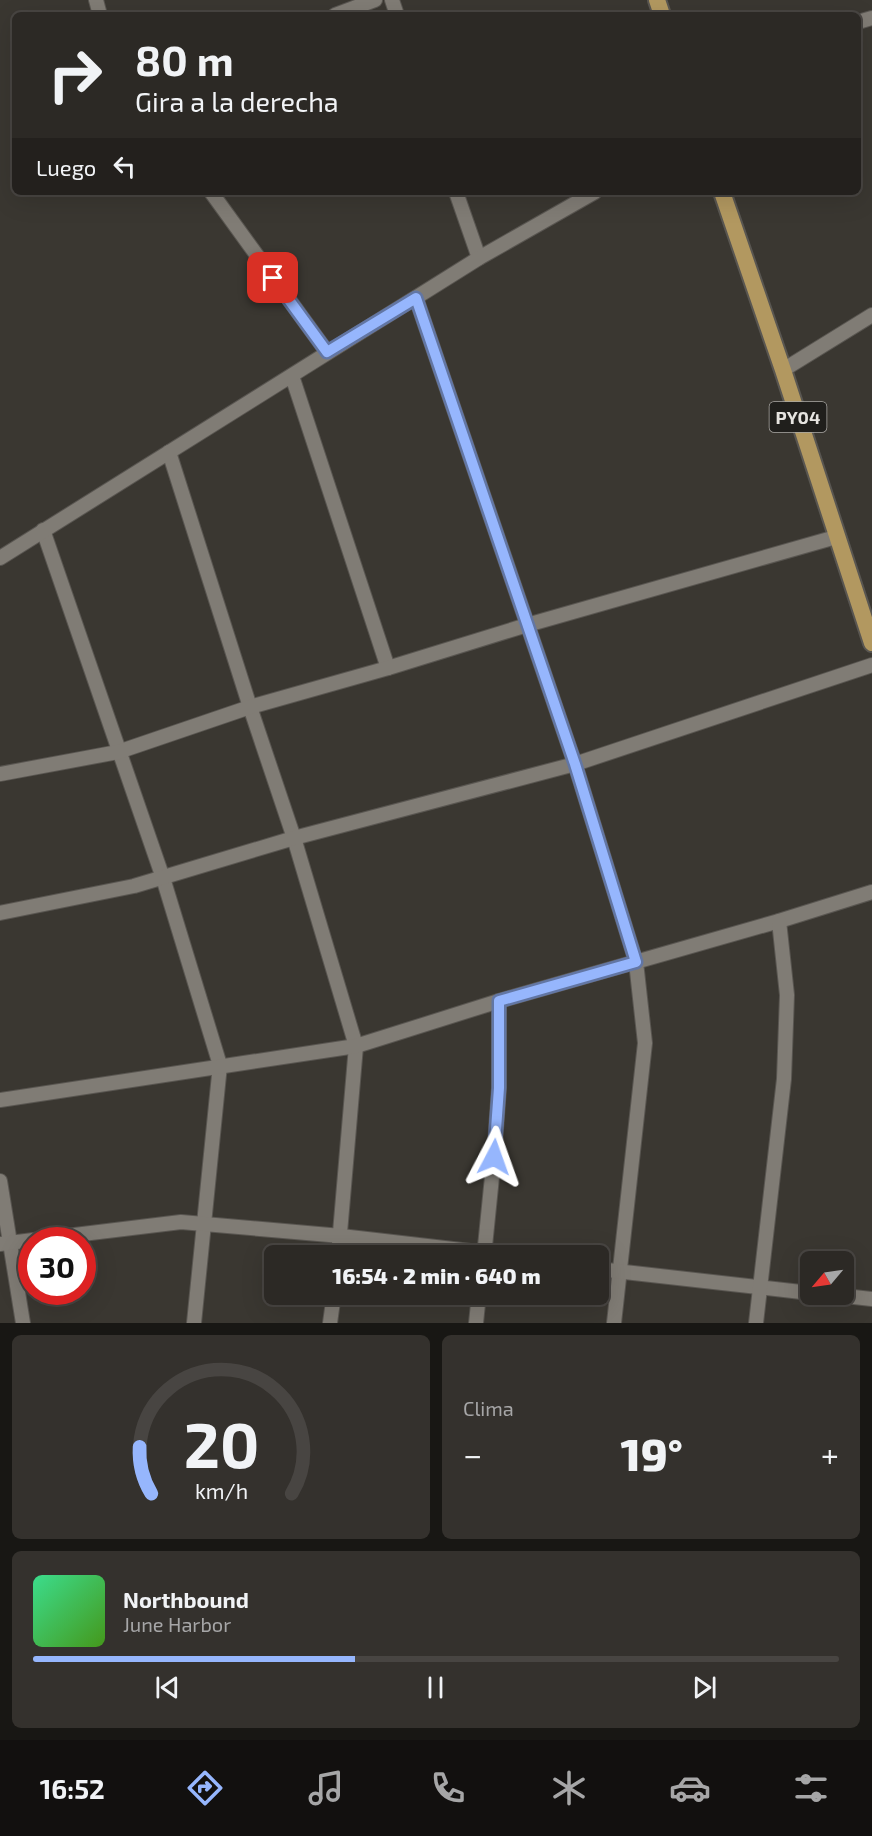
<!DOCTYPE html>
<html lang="es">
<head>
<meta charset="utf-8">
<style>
  :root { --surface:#2c2925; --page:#34312d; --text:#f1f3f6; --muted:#a6a6a7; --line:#484542; --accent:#96b6fd }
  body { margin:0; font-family:"Exo 2",sans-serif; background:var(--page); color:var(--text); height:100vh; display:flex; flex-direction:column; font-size:22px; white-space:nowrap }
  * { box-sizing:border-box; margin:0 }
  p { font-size:20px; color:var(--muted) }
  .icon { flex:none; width:33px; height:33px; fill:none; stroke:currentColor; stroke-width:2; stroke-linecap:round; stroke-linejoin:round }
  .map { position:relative; height:1323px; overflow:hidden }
  .details { display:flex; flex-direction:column; gap:12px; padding:12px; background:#181714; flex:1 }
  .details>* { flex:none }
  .banner { position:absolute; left:12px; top:12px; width:849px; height:183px; border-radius:9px; box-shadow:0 6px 24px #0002,0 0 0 2px var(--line); background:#2c2925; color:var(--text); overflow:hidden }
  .needle { width:39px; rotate:241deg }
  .fabs { position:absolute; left:800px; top:1251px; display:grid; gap:12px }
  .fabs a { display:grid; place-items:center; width:54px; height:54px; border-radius:9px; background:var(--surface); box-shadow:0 6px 24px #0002,0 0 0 2px var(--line); font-size:30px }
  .speed { position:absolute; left:18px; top:1227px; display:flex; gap:12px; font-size:30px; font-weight:700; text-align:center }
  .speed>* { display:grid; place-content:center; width:78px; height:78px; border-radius:50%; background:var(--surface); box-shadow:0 6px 24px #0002,0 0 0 2px var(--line); line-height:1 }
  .speed .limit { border:9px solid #d22; background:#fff; color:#111 }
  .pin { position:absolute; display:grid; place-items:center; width:51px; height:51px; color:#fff; margin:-26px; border-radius:12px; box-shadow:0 3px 9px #0006 }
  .me { position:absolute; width:66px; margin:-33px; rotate:4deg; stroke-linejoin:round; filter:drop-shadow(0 0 4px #0008) }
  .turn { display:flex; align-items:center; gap:21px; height:126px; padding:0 24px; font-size:27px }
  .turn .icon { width:78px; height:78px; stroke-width:2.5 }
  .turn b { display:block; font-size:42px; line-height:51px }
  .then { display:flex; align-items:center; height:57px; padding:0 24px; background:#0003; gap:12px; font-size:22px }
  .big { font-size:45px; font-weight:800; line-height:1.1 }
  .details .tile { flex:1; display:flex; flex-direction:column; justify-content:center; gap:9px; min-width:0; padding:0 21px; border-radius:9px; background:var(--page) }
  .details .dial { align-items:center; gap:0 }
  .dial svg { height:156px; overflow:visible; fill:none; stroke:var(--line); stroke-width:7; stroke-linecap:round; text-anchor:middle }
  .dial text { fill:var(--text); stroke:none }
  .song { display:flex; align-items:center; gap:18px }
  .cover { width:72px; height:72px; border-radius:9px; background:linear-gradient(135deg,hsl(150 70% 55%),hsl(100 70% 35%)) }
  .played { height:6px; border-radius:3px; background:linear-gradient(90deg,var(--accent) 40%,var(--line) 40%) }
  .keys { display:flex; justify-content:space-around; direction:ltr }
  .heat { display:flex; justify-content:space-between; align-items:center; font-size:33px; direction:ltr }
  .details .tiles { flex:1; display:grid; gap:12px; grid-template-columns:1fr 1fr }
  .tile:last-child { grid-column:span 2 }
  .trip { position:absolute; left:264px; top:1245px; width:345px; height:60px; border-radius:9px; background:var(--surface); box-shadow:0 6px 24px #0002,0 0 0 2px var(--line); font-weight:800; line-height:60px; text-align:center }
  .menu { display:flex; height:96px; justify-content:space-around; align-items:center; background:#12100f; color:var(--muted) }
  .menu .icon { width:42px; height:42px }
  .menu .on { color:var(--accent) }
  .menu b { font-size:27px; color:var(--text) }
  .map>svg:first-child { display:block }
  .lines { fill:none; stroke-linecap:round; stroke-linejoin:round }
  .minor-casing { stroke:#595651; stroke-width:16 }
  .trunk-casing { stroke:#595651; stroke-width:20 }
  .minor { stroke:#807c75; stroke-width:14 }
  .trunk { stroke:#b29860; stroke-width:16 }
  .route-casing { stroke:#6276a4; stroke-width:15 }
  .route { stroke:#96b6fd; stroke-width:10 }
  .labels { text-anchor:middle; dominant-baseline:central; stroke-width:6; stroke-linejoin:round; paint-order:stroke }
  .shield { fill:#201f1c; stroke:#aba9a5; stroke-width:1.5 }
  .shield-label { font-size:18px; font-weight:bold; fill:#e6e4e0 }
</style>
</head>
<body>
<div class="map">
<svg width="872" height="1323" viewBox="0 0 872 1323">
  <rect width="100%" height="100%" fill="#3a3731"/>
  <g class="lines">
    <defs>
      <g id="minor">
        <polyline points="96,0 100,15"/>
        <polyline points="392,0 397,15"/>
        <polyline points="335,15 375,0"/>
        <polyline points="858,22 872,18"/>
        <polyline points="211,192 327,352"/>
        <polyline points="456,192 479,258"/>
        <polyline points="416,298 575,764 636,962 645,1043 614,1323"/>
        <polyline points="783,370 872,315"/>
        <polyline points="292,376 388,668"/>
        <polyline points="169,452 250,707 294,838 356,1046 338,1256"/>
        <polyline points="43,530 163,878 220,1065 194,1323"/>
        <polyline points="0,558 479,258 595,192"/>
        <polyline points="0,774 118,752 250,707 388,668 527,625 836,537"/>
        <polyline points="0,913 134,886 294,838 575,764 872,665"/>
        <polyline points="0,1100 356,1046 499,1001 779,921 872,892"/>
        <polyline points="0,1181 23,1323"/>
        <polyline points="0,1244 181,1222 341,1236 513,1256"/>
        <polyline points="484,1256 494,1157 499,1088 499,1001"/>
        <polyline points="598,1269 810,1293"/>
        <polyline points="827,1294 872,1299"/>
        <polyline points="330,1323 334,1294"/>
        <polyline points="476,1323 479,1294"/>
        <polyline points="756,1323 784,1079 787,995 779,921"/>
      </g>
      <g id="trunk">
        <polyline points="657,0 662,15"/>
        <polyline points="722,192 783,370 872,643"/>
      </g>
    </defs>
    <use href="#minor" class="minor-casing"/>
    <use href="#trunk" class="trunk-casing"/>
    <use href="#minor" class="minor"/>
    <use href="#trunk" class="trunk"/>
  </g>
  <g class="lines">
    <defs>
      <polyline id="route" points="273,278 327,352 416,298 575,764 636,962 499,1001 499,1088 494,1157"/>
    </defs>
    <use href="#route" class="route-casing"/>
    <use href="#route" class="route"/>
  </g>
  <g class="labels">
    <rect class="shield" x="769.5" y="402" width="57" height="30" rx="4.5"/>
    <g class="shield-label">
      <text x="798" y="417">PY04</text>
    </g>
  </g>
</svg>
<div class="fabs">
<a><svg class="needle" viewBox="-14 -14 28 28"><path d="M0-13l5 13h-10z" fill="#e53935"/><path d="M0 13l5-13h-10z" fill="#a6a6a7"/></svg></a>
</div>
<div class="speed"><div class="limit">30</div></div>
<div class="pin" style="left:273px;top:278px;background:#d93025"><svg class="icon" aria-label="arrive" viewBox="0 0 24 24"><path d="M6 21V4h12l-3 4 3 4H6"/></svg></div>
<svg class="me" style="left:494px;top:1157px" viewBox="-20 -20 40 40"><path d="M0-17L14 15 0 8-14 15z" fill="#96b6fd" stroke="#fff" stroke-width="4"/></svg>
<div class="trip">16:54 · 2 min · 640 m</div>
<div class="banner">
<div class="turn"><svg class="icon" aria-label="right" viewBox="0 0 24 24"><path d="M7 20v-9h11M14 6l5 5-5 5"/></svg><div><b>80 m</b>Gira a la derecha</div></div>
<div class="then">Luego<svg class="icon" aria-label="left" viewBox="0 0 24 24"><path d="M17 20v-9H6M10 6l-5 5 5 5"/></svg></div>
</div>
</div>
<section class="details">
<div class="tiles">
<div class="tile dial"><svg viewBox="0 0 100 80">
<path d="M14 69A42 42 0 1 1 86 69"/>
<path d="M14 69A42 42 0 0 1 8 45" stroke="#96b6fd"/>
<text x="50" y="56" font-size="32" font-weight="700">20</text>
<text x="50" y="72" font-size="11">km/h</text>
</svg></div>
<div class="tile"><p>Clima</p>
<div class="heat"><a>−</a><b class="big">19°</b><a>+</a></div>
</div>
<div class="tile">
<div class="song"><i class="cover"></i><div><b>Northbound</b><p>June Harbor</p></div></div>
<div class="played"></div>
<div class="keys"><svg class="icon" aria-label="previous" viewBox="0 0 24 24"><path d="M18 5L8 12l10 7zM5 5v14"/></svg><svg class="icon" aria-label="pause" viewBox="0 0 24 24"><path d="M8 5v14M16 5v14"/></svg><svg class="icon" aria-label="next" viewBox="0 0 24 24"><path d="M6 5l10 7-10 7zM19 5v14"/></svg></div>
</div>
</div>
</section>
<nav class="menu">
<b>16:52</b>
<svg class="icon on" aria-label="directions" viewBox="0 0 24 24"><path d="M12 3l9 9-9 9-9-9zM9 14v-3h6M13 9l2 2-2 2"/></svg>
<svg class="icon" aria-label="music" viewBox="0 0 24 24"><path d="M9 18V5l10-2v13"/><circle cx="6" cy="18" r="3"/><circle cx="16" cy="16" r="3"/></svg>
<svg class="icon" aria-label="phone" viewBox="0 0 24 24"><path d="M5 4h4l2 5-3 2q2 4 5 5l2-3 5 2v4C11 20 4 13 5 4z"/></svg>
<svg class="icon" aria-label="climate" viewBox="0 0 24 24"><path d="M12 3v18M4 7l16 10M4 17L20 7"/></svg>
<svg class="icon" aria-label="car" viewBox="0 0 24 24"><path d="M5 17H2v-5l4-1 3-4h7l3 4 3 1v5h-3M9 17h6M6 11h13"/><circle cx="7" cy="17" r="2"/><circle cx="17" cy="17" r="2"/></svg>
<svg class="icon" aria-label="filters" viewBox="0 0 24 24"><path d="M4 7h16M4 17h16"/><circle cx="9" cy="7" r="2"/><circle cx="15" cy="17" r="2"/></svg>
</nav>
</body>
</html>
